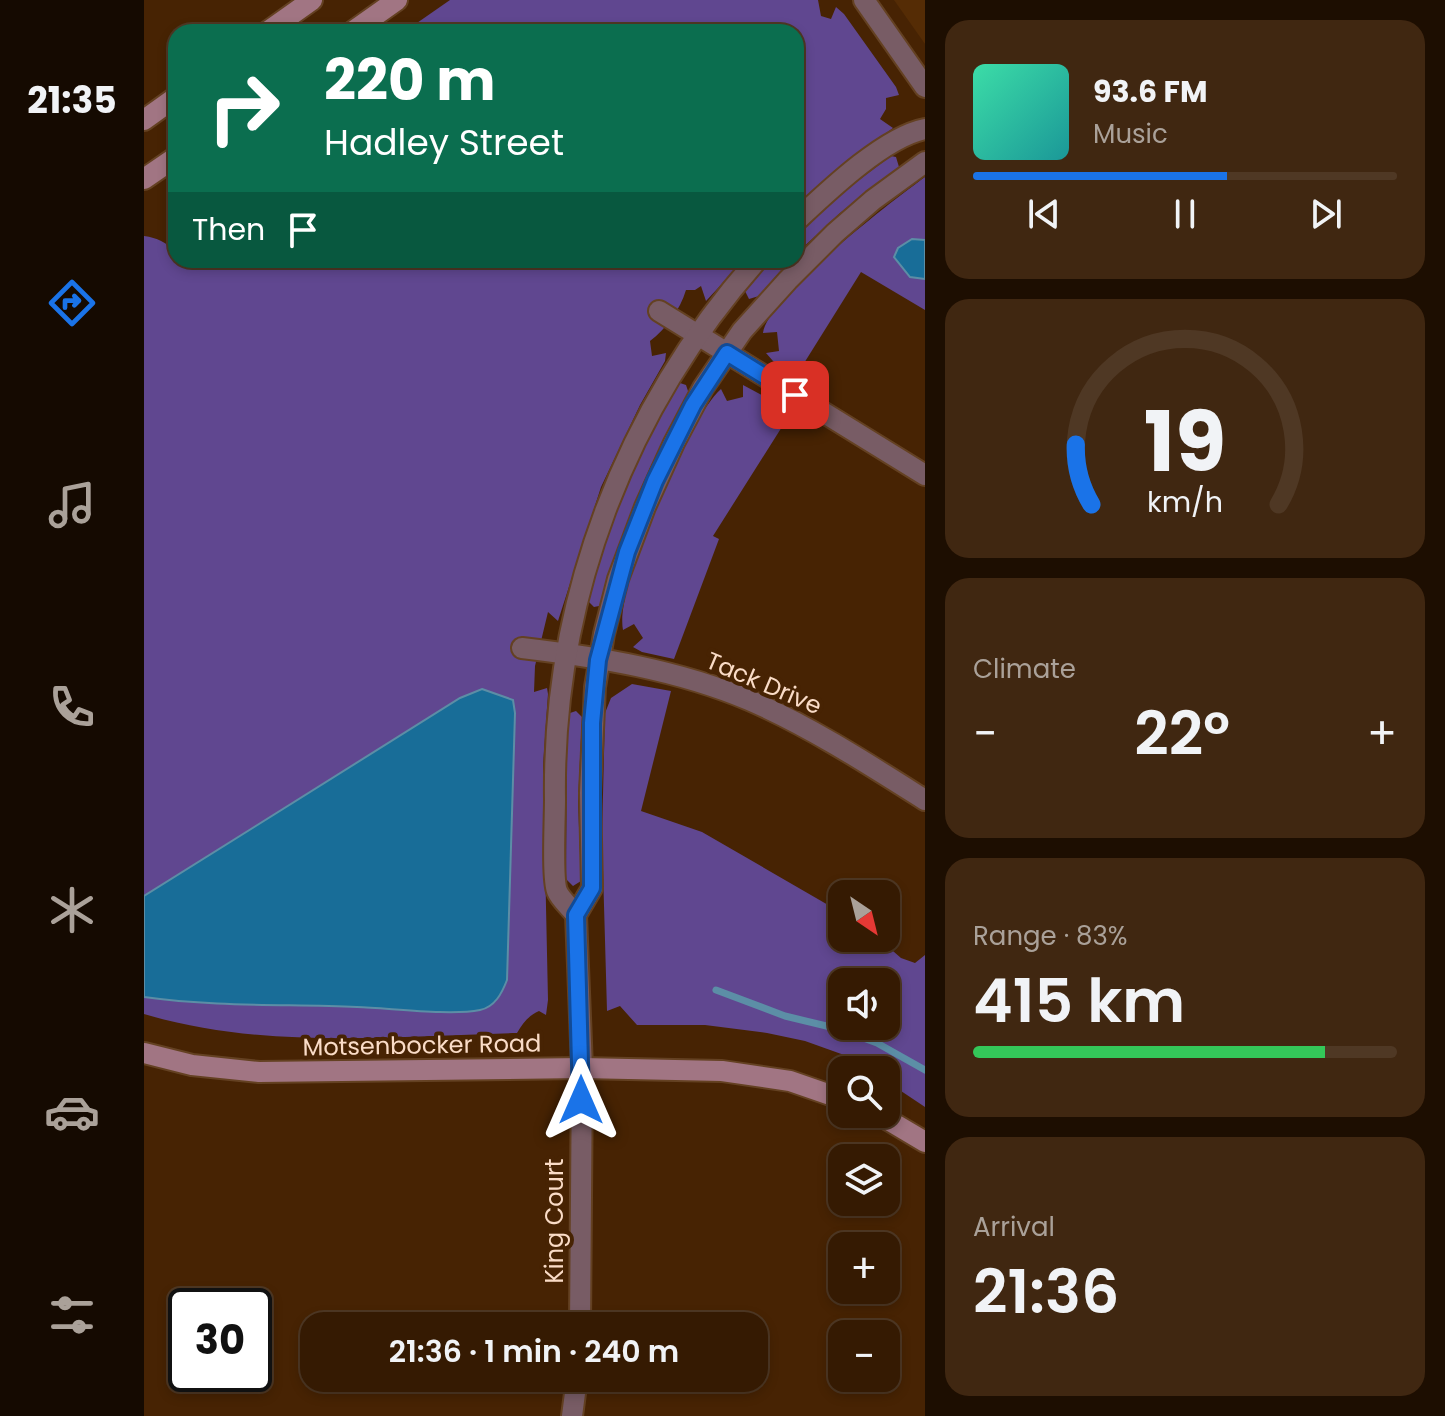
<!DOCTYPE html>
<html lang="en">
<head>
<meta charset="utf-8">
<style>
  :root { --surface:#351a02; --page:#402711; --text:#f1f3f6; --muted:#aaa199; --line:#4f3824; --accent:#1a73e8 }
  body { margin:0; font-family:Poppins,sans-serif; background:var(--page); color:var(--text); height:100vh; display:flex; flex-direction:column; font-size:30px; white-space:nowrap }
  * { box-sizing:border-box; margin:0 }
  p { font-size:26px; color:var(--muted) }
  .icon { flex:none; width:44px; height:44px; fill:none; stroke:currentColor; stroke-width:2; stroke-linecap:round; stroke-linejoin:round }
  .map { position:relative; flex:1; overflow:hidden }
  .details { display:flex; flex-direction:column; gap:20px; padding:20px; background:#1d0e01; width:520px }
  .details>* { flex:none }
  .banner { position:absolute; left:24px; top:24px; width:636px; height:244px; border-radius:24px; box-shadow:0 4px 12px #0003,0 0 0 2px var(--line); background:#0b6e4f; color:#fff; overflow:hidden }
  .needle { width:52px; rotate:145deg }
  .controls { position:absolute; left:684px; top:880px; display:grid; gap:16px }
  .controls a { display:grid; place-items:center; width:72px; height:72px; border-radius:16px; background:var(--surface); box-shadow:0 4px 12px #0003,0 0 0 2px var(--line); font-size:40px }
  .speed { position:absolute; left:24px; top:1288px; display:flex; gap:16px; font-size:40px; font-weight:700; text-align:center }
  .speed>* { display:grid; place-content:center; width:104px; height:104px; border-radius:50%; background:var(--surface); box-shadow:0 4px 12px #0003,0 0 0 2px var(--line); line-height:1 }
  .speed .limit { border:4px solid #111; border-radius:12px; background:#fff; color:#111 }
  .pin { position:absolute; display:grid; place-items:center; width:68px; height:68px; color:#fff; margin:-34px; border-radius:16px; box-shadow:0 4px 12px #0006 }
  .me { position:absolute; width:88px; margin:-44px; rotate:0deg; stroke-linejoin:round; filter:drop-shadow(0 0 6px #0008) }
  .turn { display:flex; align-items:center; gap:28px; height:168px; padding:0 24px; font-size:36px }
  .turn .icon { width:104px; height:104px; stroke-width:2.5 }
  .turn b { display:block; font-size:56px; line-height:68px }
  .then { display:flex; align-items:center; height:76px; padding:0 24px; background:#0003; gap:16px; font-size:30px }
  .big { font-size:60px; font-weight:600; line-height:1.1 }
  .details .widget { flex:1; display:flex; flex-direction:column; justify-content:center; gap:12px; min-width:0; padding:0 28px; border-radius:24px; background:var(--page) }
  .details .dial { align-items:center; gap:0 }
  .dial svg { height:208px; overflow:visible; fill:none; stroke:var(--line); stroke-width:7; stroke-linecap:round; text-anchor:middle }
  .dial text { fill:var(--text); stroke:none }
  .song { display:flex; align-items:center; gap:24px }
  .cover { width:96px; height:96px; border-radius:12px; background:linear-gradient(135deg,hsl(160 70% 55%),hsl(180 70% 35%)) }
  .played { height:8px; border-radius:4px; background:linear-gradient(90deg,var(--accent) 60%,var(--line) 60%) }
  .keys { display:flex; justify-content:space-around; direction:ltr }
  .heat { display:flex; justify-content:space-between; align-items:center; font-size:44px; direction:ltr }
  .charge { height:12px; border-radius:6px; background:linear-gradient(90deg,#34c759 83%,var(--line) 0) }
  .trip { position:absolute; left:156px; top:1312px; width:468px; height:80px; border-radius:24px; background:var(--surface); box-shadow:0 4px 12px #0003,0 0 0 2px var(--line); font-weight:600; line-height:80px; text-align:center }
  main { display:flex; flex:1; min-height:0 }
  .tab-bar { display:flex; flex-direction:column; width:144px; justify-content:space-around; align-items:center; background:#150a01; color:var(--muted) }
  .tab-bar .icon { width:56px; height:56px }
  .tab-bar .current { color:var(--accent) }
  .tab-bar b { font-size:36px; color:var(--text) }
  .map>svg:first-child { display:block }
  .built { fill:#552c05 }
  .green { fill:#604790; fill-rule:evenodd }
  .water { fill:#186d98; stroke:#5c8ea6; stroke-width:2 }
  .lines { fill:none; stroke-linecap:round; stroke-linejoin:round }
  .stream { stroke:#5c8ea6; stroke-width:7 }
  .street-casing { stroke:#644122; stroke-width:24 }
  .secondary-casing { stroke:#644122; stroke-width:24 }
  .street { stroke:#785c65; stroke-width:20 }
  .secondary { stroke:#a17583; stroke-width:20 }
  .route-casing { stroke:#114b97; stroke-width:20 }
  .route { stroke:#1a73e8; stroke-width:14 }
  .labels { text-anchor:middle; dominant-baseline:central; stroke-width:8; stroke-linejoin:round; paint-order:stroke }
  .street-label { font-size:24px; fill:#fadcc7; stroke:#472303 }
</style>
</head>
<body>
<main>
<nav class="tab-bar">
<b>21:35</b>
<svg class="icon current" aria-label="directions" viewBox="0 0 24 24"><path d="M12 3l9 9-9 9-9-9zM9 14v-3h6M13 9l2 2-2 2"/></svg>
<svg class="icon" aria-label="music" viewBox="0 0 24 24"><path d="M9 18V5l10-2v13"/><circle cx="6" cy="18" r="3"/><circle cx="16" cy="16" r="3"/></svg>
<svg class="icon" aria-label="phone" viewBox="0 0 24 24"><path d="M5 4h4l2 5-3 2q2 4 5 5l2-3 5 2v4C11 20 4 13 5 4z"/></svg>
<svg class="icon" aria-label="climate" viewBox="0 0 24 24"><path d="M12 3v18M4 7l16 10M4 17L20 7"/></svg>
<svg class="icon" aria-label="car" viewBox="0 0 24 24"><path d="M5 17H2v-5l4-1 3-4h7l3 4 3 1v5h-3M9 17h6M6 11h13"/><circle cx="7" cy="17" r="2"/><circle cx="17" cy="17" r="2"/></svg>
<svg class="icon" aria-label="filters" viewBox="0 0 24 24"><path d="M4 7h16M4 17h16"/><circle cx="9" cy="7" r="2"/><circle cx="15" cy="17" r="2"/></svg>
</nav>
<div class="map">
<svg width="781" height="1416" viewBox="0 0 781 1416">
  <rect width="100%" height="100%" fill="#472303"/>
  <polygon class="built" points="750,0 781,0 781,44"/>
  <g class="green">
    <polygon points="306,0 674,0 677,16 687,19 692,7 700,14 752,87 755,95 742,98 742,109 736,119 749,128 708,158 652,207 652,32 260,32"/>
    <polygon points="747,156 752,157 755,167 696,213 652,254 652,235 692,197"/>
    <path d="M781,177V310L717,272L652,376L629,361L622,353L635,351L633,332L619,333C624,296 748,201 781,177Z"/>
    <path d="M0,236C14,238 21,242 32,252V260H600L562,301L557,286L551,290H542C536,310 522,329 506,341L508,356L522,353L521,361L496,405L457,487L414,621L404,612L391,666L390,692L403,688L404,694L399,766L404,1000L402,1015L395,1011C384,1016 379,1023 373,1033C249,1036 120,1050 0,1014Z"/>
    <polygon points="626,260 646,260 615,296 605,299 601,291 603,287"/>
    <path d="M536,383L542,385L545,394C506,459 478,528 458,600L455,606L450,607L444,601C462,523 493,459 529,389Z"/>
    <path d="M599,385L648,411L569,536L575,539L530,659L498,652L489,647L499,638L490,624L479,630C470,587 544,418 577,389L583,401L599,397Z"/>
    <path d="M488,684L527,691L497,811L558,832L698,913V938H734L757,958L771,963L781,955V1107L742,1081V1070L661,1041L623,1033L561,1025H493L476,1006L463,1011L458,835L461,713L467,698ZM742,982V1026H698V982Z"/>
    <polygon points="432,711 438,717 434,801 437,881 429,886 422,879 423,719 426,713"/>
  </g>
  <g class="water">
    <polygon points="768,239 781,240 781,279 766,277 750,257 754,248"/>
    <path d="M338,689L369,700L371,713L363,980C358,993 351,1007 336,1010C306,1016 246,1008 213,1007C141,1004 72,1007 0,997V896L316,698Z"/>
  </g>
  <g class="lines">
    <polyline class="stream" points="572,990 641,1016 695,1029 733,1043 781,1070"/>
    <defs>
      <g id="street">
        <polyline points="720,0 781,87"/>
        <path d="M652,221C683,192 740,137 781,129"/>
        <polyline points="515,311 781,475"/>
        <path d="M378,648C454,657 534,670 605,700C667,727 724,764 781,800"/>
        <path d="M432,915C427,908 416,899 413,891C408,878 411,817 411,800C408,600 481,409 613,260"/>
        <polyline points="436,1326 438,1068 432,915 448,888 446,793 451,687 460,634 474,579 501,507 530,443 559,388 598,331 644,280 691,233 729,200 781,162"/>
        <polyline points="428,1416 433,1378"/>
      </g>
      <g id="secondary">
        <polyline points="123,32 168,0"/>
        <polyline points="208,32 253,0"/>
        <polyline points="0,120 32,97"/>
        <polyline points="0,179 32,157"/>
        <polyline points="0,1053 48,1065 115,1072 438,1068 578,1071 646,1081 698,1099"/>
        <polyline points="734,1114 781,1142"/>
      </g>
    </defs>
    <use href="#street" class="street-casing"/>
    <use href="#secondary" class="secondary-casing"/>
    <use href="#street" class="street"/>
    <use href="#secondary" class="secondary"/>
  </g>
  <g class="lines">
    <defs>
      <polyline id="route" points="437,1100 432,915 448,888 448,723 454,660 483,552 511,481 549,405 583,353 651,395"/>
    </defs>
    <use href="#route" class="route-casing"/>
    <use href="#route" class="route"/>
  </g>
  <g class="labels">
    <g class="street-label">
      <text transform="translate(620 683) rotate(23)">Tack Drive</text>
      <text transform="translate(278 1045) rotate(-1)">Motsenbocker Road</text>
      <text transform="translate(410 1221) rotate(-90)">King Court</text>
    </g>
  </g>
</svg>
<div class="controls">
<a><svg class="needle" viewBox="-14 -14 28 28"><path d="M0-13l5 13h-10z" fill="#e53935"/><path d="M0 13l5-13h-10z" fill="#aaa199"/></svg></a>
<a><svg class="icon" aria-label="sound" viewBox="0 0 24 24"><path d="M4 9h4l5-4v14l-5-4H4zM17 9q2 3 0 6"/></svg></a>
<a><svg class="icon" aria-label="search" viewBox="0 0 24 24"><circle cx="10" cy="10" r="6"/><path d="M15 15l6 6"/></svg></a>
<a><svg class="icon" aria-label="layers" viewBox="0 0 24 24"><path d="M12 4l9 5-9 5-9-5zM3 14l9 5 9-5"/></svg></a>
<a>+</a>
<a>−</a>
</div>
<div class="speed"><div class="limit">30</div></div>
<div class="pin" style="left:651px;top:395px;background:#d93025"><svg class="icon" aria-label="arrive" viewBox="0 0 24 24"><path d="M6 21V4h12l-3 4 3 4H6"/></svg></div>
<svg class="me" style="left:437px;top:1100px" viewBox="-20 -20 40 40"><path d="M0-17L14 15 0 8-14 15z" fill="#1a73e8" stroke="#fff" stroke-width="4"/></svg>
<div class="trip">21:36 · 1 min · 240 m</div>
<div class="banner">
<div class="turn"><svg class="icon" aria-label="right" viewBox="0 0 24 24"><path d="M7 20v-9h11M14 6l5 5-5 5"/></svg><div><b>220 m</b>Hadley Street</div></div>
<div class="then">Then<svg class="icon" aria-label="arrive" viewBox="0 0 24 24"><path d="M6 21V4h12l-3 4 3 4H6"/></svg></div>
</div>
</div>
<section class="details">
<div class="widget">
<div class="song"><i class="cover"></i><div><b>93.6 FM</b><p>Music</p></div></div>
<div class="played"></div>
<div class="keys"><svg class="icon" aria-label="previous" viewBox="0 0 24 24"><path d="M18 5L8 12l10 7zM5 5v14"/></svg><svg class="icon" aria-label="pause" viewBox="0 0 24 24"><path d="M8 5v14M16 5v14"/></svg><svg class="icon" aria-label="next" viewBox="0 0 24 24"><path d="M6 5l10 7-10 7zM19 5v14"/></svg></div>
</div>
<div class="widget dial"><svg viewBox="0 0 100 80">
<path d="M14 69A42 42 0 1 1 86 69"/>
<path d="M14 69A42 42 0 0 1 8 46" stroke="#1a73e8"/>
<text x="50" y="56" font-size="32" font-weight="700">19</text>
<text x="50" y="72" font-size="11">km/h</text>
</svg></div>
<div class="widget"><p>Climate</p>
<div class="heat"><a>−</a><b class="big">22°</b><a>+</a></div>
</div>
<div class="widget"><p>Range · 83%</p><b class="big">415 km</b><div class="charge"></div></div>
<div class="widget"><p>Arrival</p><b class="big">21:36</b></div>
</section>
</main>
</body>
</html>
